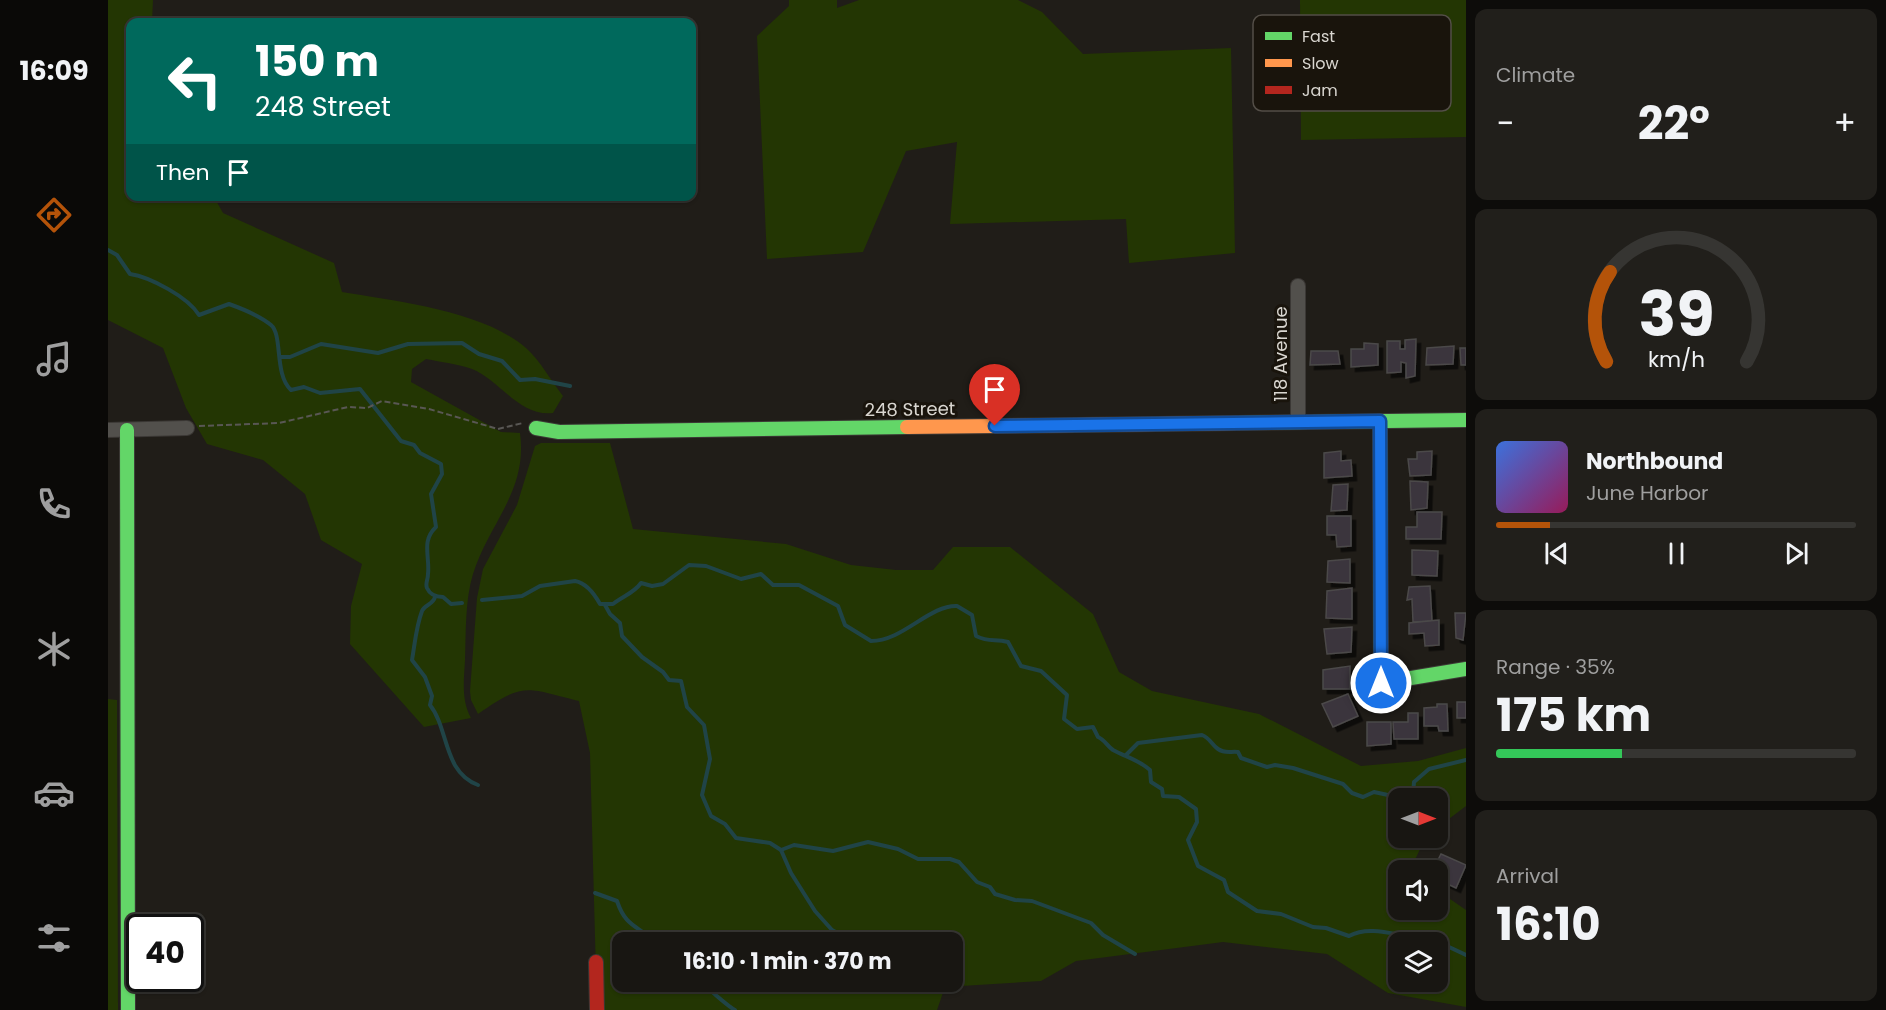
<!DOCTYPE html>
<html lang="en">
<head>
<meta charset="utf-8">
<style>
  :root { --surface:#181612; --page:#211f1b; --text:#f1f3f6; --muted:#9f9f9f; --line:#363532; --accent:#b45309 }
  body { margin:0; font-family:Poppins,sans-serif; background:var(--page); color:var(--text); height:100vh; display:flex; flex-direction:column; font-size:22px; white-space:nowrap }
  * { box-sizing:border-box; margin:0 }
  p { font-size:20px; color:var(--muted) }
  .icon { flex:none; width:33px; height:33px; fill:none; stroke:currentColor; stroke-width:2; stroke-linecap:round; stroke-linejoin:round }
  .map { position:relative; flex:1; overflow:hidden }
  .side { display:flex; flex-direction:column; gap:9px; padding:9px; background:#0d0c0a; width:420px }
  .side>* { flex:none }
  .guide { position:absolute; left:18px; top:18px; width:570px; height:183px; border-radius:12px; box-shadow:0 2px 4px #0004,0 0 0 2px var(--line); background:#00695c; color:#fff; overflow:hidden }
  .needle { width:39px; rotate:90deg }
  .controls { position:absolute; left:1280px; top:788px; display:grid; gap:12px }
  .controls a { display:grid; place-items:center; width:60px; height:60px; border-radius:12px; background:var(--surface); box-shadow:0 2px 4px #0004,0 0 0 2px var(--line); font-size:30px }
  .speed { position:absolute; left:18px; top:914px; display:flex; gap:12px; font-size:30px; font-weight:700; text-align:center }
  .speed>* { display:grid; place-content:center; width:78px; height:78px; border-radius:50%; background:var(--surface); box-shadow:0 2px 4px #0004,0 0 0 2px var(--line); line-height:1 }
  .speed .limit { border:3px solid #111; border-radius:9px; background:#fff; color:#111 }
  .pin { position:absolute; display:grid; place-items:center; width:51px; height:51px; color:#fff; margin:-62px -26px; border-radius:50% 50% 50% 0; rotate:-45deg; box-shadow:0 0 6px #0007 }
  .pin .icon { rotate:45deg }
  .me { position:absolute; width:66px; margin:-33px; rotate:0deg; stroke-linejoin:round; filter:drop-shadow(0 0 4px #0008) }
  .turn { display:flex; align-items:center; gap:21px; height:126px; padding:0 30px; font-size:27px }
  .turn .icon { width:78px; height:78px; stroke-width:2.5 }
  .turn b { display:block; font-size:42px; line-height:51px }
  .then { display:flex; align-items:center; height:57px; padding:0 30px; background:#0003; gap:12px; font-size:22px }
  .big { font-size:45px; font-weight:700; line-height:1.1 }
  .side .card { flex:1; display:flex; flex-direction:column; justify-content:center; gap:9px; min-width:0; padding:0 21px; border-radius:12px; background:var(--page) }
  .side .dial { align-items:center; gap:0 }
  .dial svg { height:156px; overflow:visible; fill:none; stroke:var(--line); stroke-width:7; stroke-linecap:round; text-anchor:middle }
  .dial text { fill:var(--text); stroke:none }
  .song { display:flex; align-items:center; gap:18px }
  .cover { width:72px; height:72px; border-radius:9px; background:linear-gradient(135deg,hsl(220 70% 55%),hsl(330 70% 35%)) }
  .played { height:6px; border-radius:3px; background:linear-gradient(90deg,var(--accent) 15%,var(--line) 15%) }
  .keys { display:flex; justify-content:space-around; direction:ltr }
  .heat { display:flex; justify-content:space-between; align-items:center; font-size:33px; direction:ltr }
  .charge { height:9px; border-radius:4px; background:linear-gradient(90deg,#34c759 35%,var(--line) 0) }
  .trip { position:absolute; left:504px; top:932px; width:351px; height:60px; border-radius:12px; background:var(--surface); box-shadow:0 2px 4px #0004,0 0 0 2px var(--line); font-weight:700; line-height:60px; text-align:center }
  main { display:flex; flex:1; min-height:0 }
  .tab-bar { display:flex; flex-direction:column; width:108px; justify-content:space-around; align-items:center; background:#0a0907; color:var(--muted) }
  .tab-bar .icon { width:42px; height:42px }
  .tab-bar .active { color:var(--accent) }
  .tab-bar b { font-size:27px; color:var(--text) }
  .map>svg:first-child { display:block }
  .green { fill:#233603; fill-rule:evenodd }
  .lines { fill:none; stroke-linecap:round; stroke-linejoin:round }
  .stream { stroke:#204447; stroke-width:4 }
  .building { fill:#3b343e; stroke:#4b4949; stroke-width:1.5; filter:url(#shadow) }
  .street-casing { stroke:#3b3835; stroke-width:16 }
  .fast-casing { stroke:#3b3835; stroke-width:16 }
  .slow-casing { stroke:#3b3835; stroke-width:16 }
  .jam-casing { stroke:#3b3835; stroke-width:16 }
  .path { stroke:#595754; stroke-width:2; stroke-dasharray:6 3; stroke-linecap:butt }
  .street { stroke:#52504c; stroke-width:14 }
  .fast { stroke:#63d668; stroke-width:14 }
  .slow { stroke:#ff974d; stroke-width:14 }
  .jam { stroke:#b3261e; stroke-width:14 }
  .route-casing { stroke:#114b97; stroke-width:15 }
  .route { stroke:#1a73e8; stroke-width:10 }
  .labels { text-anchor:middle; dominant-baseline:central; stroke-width:6; stroke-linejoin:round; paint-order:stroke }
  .street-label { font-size:18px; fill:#d9d6d0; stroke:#19140c }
  .key { fill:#19140c; stroke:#534e47; stroke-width:1.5 }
  .key-label { font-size:16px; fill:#d9d6d0 }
</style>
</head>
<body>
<main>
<nav class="tab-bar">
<b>16:09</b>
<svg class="icon active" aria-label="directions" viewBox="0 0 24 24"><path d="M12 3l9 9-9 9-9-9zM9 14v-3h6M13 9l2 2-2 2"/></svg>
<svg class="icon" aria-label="music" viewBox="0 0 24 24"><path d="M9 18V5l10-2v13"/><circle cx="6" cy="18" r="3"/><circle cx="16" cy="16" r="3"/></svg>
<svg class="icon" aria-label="phone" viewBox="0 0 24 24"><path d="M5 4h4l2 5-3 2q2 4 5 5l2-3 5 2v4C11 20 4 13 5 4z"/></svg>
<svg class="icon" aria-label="climate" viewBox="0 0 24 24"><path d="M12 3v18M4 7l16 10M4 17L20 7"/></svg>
<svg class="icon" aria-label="car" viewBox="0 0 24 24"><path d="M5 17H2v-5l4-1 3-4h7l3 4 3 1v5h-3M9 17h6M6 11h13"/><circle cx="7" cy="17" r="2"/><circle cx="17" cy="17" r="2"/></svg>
<svg class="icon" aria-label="filters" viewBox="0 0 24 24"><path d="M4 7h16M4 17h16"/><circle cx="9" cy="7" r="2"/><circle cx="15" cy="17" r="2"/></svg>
</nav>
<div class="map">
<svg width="1358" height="1010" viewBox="0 0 1358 1010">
  <defs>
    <filter id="shadow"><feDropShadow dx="4.5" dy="4.5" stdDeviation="0" flood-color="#0009"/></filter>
  </defs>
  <rect width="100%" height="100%" fill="#201d18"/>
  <g class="green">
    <path d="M0,0H45L44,22H22V196L106,197L115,213L226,263L234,292C288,301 376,311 418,348C432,360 443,381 455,396L445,413C411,417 392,380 364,369C350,364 333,362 318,359L304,369L303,382L393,432L412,433C420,491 381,523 365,574C357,600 358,632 357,660C356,680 353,700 363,718L316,727L242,644L243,606L254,564L213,540L197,494L155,460L99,444L78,408L55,348L0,320Z"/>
    <polygon points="681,0 729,0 729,8 751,0 910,0 934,12 975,54 1123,48 1127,253 1021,263 1018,219 842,224 849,142 798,151 755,252 659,259 649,36 681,6"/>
    <polygon points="1192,0 1358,0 1358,137 1193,140"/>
    <path d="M433,443H502L525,529L678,544L743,565L788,570H825L845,547H902L985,614L1011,672L1044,691L1151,714L1253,766L1310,761L1358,748V806L1329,828V798H1290V837H1318L1302,870H1290V909H1329V890L1358,910V1007L1280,993L1219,954L1115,942L968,961L933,981L837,987L829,1010H489L482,753L471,701C418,688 417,681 370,714L363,700L362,691L369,598L375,569L409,505L427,446ZM514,942H844V981H514ZM1290,942H1329V981H1290Z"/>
    <polygon points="0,699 9,700 10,1010 0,1010"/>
  </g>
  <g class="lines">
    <g class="stream">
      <path d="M0,250L9,255L22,274C42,277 80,297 91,315L121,304C135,309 151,315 163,325C175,335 166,375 183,390L196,387L212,393L252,389L293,441L306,445L312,453L333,464L334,474L323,494L328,527C313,541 322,556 320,574C320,580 317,583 319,588C322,595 328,597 335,597L343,604L354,603"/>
      <polyline points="173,357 182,357 213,344 270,353 300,344 354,343 371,354 394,361 412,380 427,379 462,386"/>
      <path d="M327,597C325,605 317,604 314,611C308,627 307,643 304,660L317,677L324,696L322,705C341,729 335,772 370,785"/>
      <path d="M374,600L414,596L432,586L467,581C478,583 487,595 492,604H505C515,596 526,593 533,583L544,586L555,584L581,565L598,566L633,579L653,574L665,585H691L730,606L737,625L763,641C795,641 821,605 849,606L864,615L868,636C882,643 887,638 900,642L913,666L933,671L959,695L956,719L969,729L985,727L990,737C997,740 999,746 1005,750C1018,757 1031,760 1042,770L1043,782L1054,789L1055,796L1071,797L1088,809L1089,822L1080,840L1090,866L1116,880L1120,892L1149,911L1173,914L1205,927L1218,928L1241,936C1263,924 1291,937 1315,938L1322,942"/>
      <polyline points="497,605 502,614 512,623 514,636 534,657 555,672 561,680 573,681 579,707 596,725 602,759 594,795 603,816 617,824 628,838 662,843 673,850 683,873 707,911 724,930 739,938"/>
      <path d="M1018,755L1030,743L1094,735C1102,738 1103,744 1110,749C1117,754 1123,751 1130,752L1133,758L1159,767L1167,765L1185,768L1235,784L1244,793L1255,797L1266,792L1294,798"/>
      <polyline points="1295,798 1305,795 1306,782 1321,769 1358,760"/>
      <polyline points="673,850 686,845 725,851 760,842 790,849 810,859 842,859 851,862 869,882 882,887 887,894 907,900 924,901 983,923 995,935 1027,954"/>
      <path d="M487,893L509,901C518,928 530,925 547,942"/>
      <polyline points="1329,946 1341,947 1358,955"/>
      <path d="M593,981C599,988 621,1007 627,1010"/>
    </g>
  </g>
  <g class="building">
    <polygon points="1308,339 1307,376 1298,378 1298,363 1293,362 1293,372 1279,373 1279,341 1292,341 1292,349 1297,349 1297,340"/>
    <polygon points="1256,343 1270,344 1270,365 1243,367 1243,349 1256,349"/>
    <polygon points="1346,346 1345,364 1318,365 1319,348"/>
    <polygon points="1352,348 1358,348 1358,365 1353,365"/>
    <polygon points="1203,351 1230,351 1232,364 1202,365"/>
    <polygon points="1233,451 1233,461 1243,460 1244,476 1216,478 1216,453"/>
    <polygon points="1324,451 1323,475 1302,476 1300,459 1309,459 1309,452"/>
    <polygon points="1302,481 1320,482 1319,508 1303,510"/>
    <polygon points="1240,484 1239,510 1223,511 1225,485"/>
    <polygon points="1309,512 1334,512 1333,539 1298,539 1298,527 1309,527"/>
    <polygon points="1219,516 1243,516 1243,546 1229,547 1228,535 1219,535"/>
    <polygon points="1304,550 1330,551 1329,576 1304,575"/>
    <polygon points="1242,559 1242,583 1219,582 1220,561"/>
    <polygon points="1322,586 1324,621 1305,622 1304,599 1299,600 1301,587"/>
    <polygon points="1244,588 1244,619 1218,618 1219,591"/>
    <polygon points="1347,613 1358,613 1355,640 1348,638"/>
    <polygon points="1331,620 1331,645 1317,646 1316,633 1301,634 1301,623"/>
    <polygon points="1244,627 1243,652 1219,654 1216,629"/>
    <polygon points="1242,666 1242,689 1215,689 1215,670"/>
    <polygon points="1240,694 1250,716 1225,727 1214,704"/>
    <rect x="1349" y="702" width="9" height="16"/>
    <polygon points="1329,704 1339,704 1340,731 1331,731 1330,726 1316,726 1316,708 1329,707"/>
    <polygon points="1300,713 1310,713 1310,739 1286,739 1285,722 1300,722"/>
    <polygon points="1259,722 1283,722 1283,744 1259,746"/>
    <polygon points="1333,854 1358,865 1348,888 1329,879 1329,870 1325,870"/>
  </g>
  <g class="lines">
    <defs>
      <g id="street">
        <polyline points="1190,421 1190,286"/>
        <polyline points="0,430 79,428"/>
      </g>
      <g id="fast">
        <polyline points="1272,421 1273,683 1358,669"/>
        <polyline points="1129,423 1358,420"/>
        <polyline points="428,428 451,432 799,427"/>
        <polyline points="19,430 20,1010"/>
      </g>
      <polyline id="slow" points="799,427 1129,423"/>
      <polyline id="jam" points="488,962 489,1010"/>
    </defs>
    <use href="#street" class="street-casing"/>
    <use href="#fast" class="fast-casing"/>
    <use href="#slow" class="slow-casing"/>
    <use href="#jam" class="jam-casing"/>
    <polyline class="path" points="91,426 171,423 240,407 259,408 274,401 321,409 390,429 415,423"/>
    <use href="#street" class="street"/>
    <use href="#fast" class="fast"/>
    <use href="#slow" class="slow"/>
    <use href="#jam" class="jam"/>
  </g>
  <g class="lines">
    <defs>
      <polyline id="route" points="887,426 1272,421 1273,683"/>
    </defs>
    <use href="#route" class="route-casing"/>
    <use href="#route" class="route"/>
  </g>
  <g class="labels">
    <g class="street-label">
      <text transform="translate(1172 354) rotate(-90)">118 Avenue</text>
      <text transform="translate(802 409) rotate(-1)">248 Street</text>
    </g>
  </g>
  <rect x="1145" y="15" width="198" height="96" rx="9" class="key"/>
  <rect x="1157" y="32" width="27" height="8" fill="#63d668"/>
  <rect x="1157" y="59" width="27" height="8" fill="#ff974d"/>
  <rect x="1157" y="86" width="27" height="8" fill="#b3261e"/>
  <g class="key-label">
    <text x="1194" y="42">Fast</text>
    <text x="1194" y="69">Slow</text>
    <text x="1194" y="96">Jam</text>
  </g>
</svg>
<div class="controls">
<a><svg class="needle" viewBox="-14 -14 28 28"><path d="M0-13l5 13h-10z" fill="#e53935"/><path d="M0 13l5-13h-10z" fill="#9f9f9f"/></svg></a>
<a><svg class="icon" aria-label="sound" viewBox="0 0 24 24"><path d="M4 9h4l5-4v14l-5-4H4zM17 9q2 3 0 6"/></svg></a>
<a><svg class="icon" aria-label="layers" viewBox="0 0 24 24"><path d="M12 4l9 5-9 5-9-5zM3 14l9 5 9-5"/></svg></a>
</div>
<div class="speed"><div class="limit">40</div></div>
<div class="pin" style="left:887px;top:426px;background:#d93025"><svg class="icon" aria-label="arrive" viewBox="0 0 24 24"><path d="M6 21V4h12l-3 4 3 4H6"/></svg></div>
<svg class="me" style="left:1273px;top:683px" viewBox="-20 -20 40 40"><circle r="17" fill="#1a73e8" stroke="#fff" stroke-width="3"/><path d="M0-11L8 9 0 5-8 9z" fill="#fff"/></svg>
<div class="trip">16:10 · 1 min · 370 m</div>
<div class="guide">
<div class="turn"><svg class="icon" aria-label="left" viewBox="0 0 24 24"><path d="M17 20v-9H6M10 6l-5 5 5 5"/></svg><div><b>150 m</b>248 Street</div></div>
<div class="then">Then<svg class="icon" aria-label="arrive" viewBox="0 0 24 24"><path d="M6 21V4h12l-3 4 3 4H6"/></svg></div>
</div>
</div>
<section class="side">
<div class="card"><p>Climate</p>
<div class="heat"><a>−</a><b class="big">22°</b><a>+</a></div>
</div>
<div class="card dial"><svg viewBox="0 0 100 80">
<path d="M14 69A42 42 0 1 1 86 69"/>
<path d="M14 69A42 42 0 0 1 16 23" stroke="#b45309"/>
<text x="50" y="56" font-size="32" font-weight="700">39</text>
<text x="50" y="72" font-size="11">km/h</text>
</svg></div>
<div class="card">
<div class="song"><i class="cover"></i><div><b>Northbound</b><p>June Harbor</p></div></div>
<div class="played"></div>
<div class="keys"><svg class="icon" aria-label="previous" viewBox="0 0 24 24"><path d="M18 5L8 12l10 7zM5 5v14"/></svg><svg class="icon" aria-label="pause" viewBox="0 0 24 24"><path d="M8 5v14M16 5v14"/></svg><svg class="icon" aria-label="next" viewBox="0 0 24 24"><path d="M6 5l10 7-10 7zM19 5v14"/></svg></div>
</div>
<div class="card"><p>Range · 35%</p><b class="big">175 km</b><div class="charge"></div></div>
<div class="card"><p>Arrival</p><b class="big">16:10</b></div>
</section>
</main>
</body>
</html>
